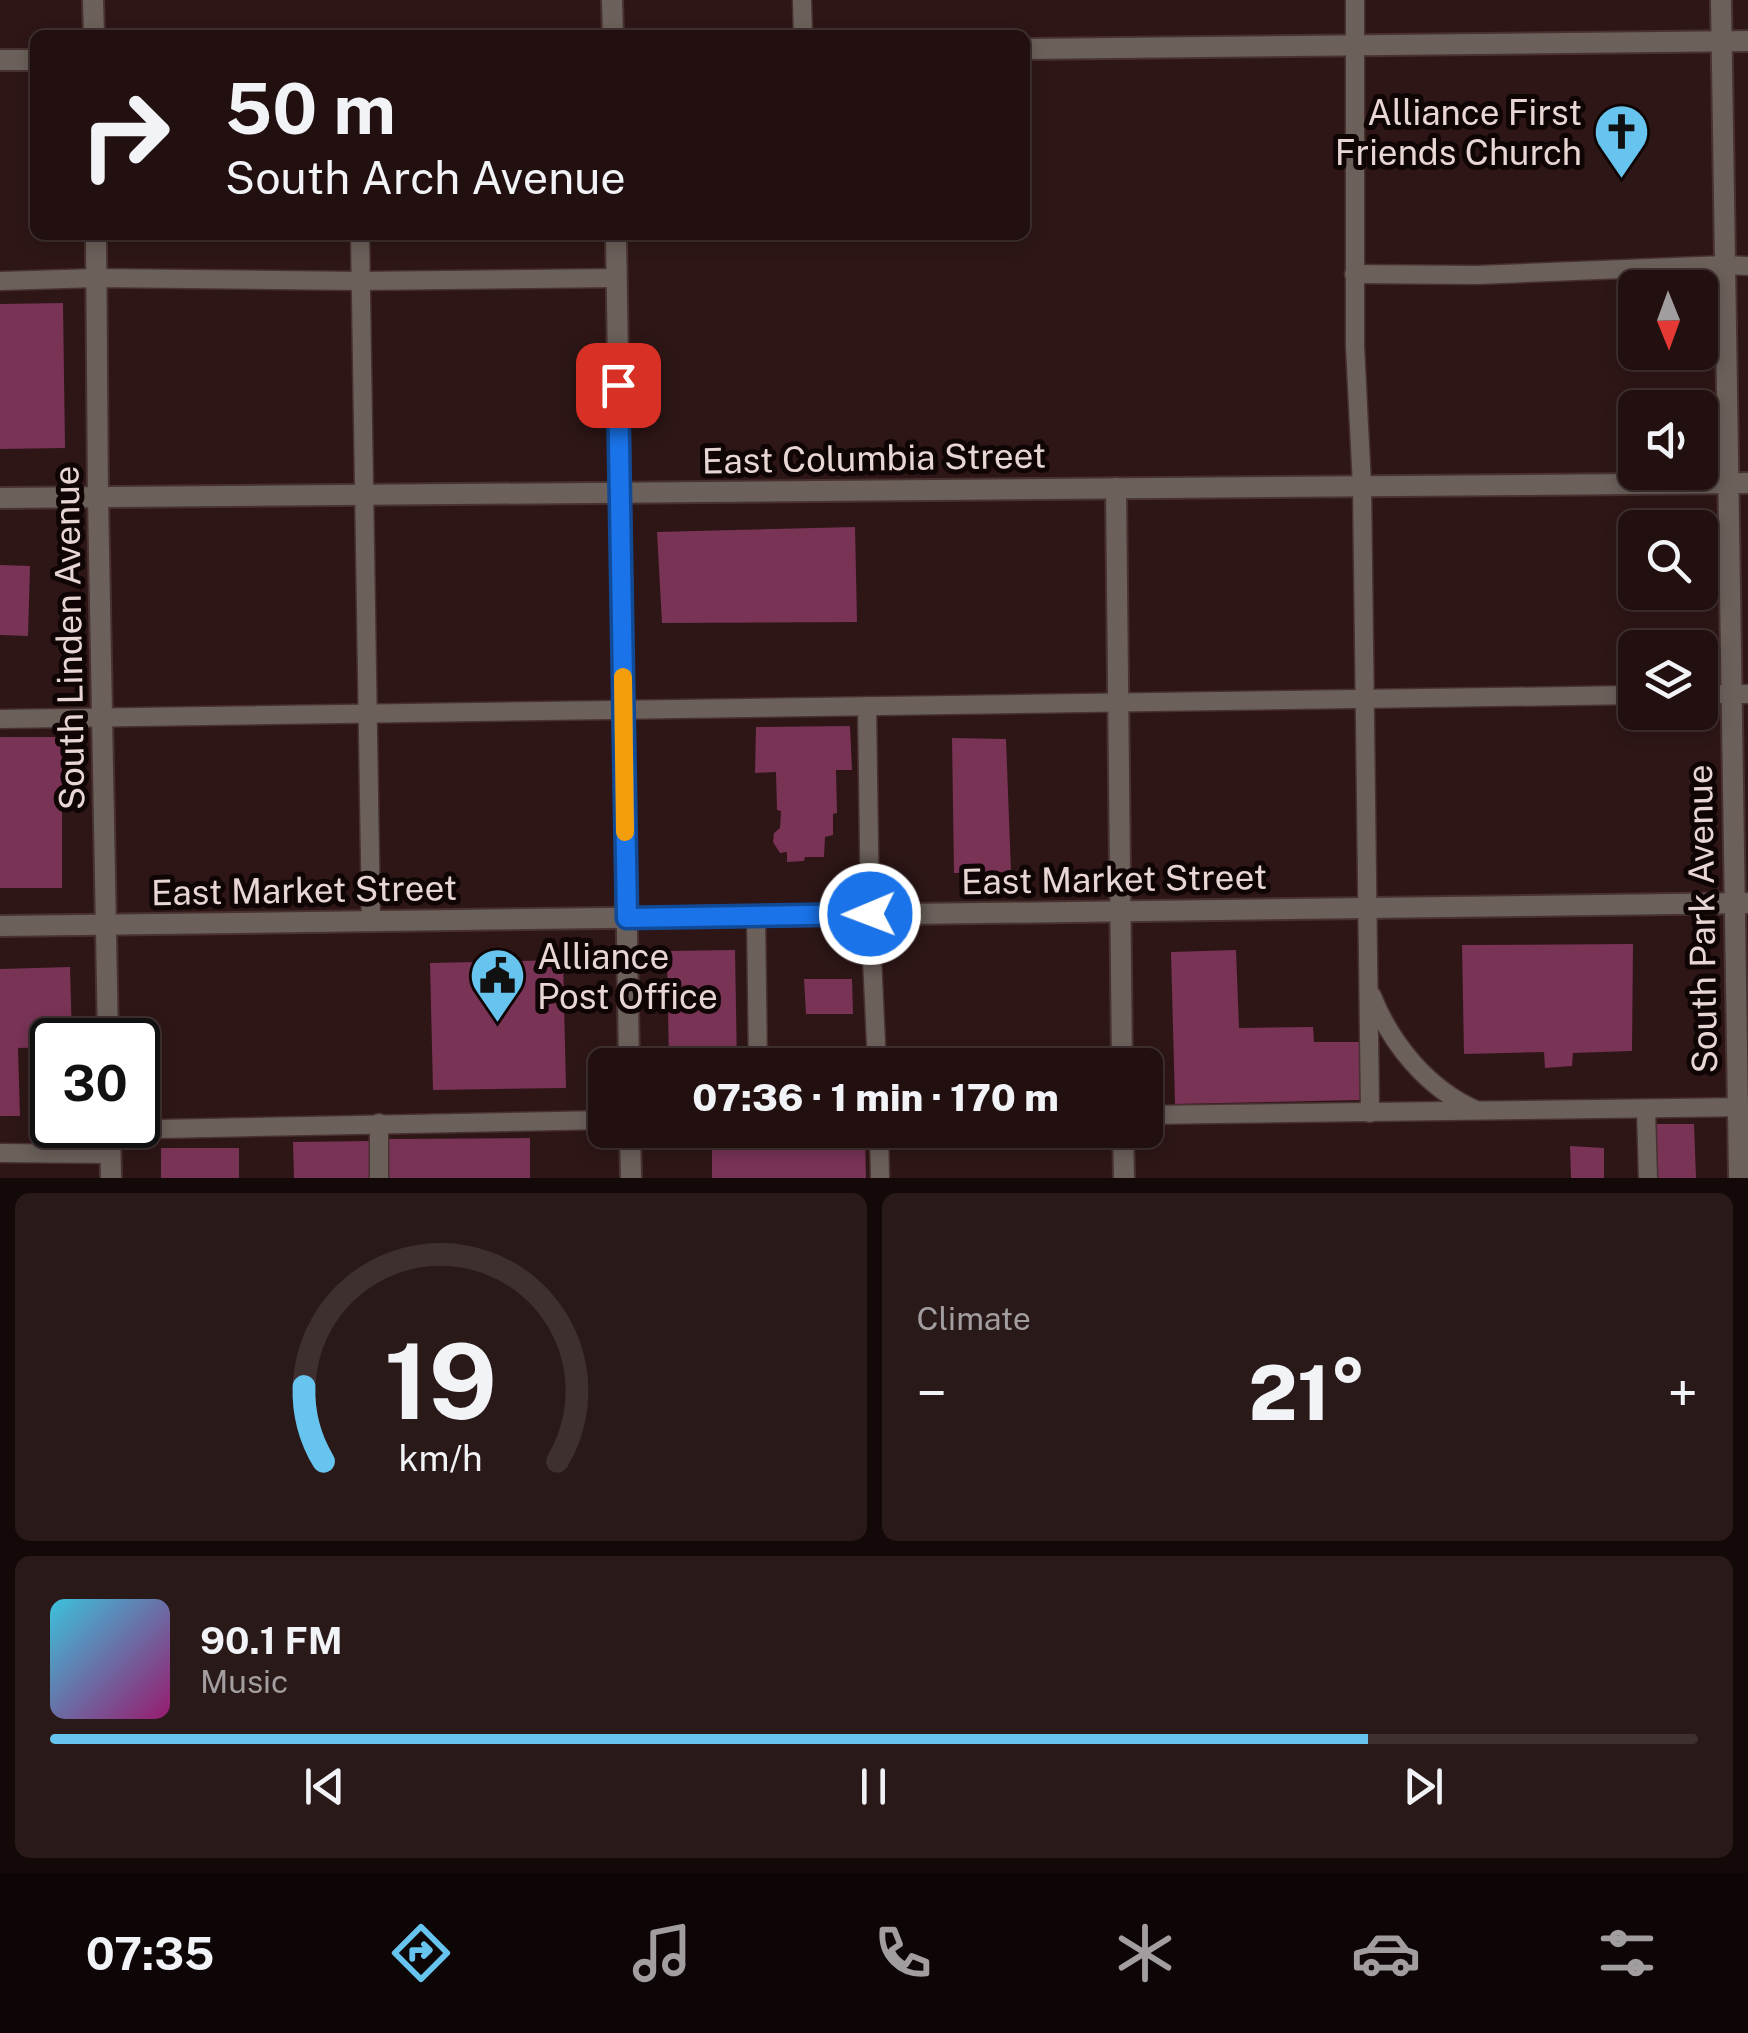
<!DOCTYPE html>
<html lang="en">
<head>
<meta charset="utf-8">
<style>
  :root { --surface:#221010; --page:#2a1919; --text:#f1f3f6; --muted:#a29d9f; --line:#3f3030; --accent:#66c4ef }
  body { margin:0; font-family:"Public Sans",sans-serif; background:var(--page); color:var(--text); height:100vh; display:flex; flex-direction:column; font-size:38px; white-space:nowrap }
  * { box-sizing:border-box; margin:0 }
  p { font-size:32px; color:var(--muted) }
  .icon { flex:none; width:55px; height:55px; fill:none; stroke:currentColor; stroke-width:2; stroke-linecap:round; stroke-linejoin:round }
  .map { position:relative; height:1178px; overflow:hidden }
  .drawer { display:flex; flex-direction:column; gap:15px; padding:15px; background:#130909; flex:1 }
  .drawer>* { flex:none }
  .top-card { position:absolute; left:30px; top:30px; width:1000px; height:210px; border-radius:15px; box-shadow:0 5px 15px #0003,0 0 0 2px var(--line); background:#221010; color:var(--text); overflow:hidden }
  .needle { width:65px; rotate:179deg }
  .buttons { position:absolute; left:1618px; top:270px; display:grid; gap:20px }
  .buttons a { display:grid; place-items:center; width:100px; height:100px; border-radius:15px; background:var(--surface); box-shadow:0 5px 15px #0003,0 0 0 2px var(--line); font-size:50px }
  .speed { position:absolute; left:30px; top:1018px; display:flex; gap:20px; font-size:50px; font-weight:700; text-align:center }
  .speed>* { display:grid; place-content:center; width:130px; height:130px; border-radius:50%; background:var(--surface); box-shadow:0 5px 15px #0003,0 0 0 2px var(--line); line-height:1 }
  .speed .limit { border:5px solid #111; border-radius:15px; background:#fff; color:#111 }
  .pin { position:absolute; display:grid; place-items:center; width:85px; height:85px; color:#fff; margin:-42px; border-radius:20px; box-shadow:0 5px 15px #0006 }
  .me { position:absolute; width:110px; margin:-55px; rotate:269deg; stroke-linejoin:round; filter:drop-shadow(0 0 8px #0008) }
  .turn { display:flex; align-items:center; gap:35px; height:210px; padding:0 30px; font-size:45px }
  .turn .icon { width:130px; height:130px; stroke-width:2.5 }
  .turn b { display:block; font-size:70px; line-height:85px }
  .big { font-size:75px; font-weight:800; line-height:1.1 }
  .drawer .widget { flex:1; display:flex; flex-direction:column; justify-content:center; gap:15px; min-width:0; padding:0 35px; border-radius:15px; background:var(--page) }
  .drawer .dial { align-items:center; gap:0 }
  .dial svg { height:260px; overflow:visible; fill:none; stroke:var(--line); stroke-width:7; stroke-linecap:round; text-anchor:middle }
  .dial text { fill:var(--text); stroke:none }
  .song { display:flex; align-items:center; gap:30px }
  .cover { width:120px; height:120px; border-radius:15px; background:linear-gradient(135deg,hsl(190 70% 55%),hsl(320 70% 35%)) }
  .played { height:10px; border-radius:5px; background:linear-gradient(90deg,var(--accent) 80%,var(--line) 80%) }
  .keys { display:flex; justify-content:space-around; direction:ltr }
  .heat { display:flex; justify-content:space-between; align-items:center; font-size:55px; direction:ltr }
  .drawer .tiles { flex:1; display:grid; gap:15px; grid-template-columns:1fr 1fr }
  .widget:last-child { grid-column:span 2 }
  .trip { position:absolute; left:588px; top:1048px; width:575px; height:100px; border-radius:15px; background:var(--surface); box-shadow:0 5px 15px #0003,0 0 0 2px var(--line); font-weight:800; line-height:100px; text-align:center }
  .dock { display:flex; height:160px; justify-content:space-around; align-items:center; background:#0e0606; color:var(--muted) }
  .dock .icon { width:70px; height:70px }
  .dock .active { color:var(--accent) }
  .dock b { font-size:45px; color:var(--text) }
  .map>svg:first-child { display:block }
  .building { fill:#783355 }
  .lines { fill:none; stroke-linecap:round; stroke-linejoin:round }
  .service-casing { stroke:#483131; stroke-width:21 }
  .minor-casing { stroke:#483131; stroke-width:24 }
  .tertiary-casing { stroke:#483131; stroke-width:24 }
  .service { stroke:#6b605a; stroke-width:18 }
  .minor { stroke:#6b605a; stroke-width:20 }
  .tertiary { stroke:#6b605a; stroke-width:20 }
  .route-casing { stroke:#114b97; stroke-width:25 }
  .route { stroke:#1a73e8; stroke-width:18 }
  .slow { stroke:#f59e0b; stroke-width:18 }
  .labels { text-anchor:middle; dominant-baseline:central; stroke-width:10; stroke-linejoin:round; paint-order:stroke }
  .poi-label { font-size:35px; fill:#e7d6d4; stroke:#0f0505; text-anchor:end }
  .street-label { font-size:35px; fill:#e7d6d4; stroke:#0f0505 }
</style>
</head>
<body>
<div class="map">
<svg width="1748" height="1178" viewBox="0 0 1748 1178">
  <rect width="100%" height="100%" fill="#2e1616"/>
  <g class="building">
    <polygon points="63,303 65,448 0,449 0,304"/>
    <polygon points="855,527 857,622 662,623 657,532"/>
    <polygon points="0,565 30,566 28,636 0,635"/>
    <polygon points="850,726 852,770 836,770 837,813 833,814 833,835 825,837 824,857 805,857 804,861 787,862 787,852 780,853 773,842 774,833 780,828 781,811 777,810 776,772 755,773 756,727"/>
    <rect x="0" y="737" width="62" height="151"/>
    <polygon points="952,738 1006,739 1011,872 954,873"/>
    <polygon points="1633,944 1632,1051 1573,1053 1572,1066 1545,1068 1544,1052 1464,1054 1462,945"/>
    <polygon points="735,950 737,1065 669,1065 667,951"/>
    <polygon points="1236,950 1239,1028 1313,1027 1314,1042 1359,1042 1360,1100 1175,1104 1171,952"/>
    <polygon points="563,960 566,1088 433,1090 430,963"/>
    <polygon points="70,967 72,1040 52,1040 52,1047 18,1048 20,1116 0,1116 0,969"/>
    <polygon points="804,979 852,979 853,1014 806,1014"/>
    <polygon points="1652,1124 1694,1124 1696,1178 1653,1178"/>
    <polygon points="712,1135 865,1136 866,1178 712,1178"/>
    <polygon points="530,1138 530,1178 386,1178 386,1139"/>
    <polygon points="372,1141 373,1178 294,1178 293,1142"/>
    <polygon points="1570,1146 1604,1148 1604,1178 1571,1178"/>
    <rect x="161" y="1148" width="78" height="30"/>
  </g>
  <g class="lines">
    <defs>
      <g id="service">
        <polyline points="802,0 803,35"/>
        <polyline points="1355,0 1355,346 1362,486 1370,1113"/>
        <polyline points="360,235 371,921"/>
        <polyline points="1354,274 1477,275 1725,265 1748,266"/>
        <polyline points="0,281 97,278 360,281 617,278"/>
        <polyline points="1700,694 1748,694"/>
        <polyline points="867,706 870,915 877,1065"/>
        <polyline points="0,719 1635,695"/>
        <polyline points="756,916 758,1065"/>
        <path d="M1372,996C1391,1044 1428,1089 1476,1110"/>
        <polyline points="1646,1109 1648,1178"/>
        <polyline points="1145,1115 1748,1107"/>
        <polyline points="379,1123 379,1178"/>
        <polyline points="110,1130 605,1120"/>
        <polyline points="879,1130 880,1178"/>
        <polyline points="0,1153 111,1154"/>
      </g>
      <g id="minor">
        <polyline points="93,0 94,35"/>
        <polyline points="1721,0 1739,1178"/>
        <polyline points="96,235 98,497 108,1040"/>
        <polyline points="1116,488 1122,1065"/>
        <polyline points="0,498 1748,483"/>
        <polyline points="0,926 1748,903"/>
        <polyline points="110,1125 111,1178"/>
        <polyline points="1123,1130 1124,1178"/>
      </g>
      <g id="tertiary">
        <polyline points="612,0 613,35"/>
        <polyline points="1025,49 1748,41"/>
        <polyline points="0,60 35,60"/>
        <polyline points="616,235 629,1065"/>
        <polyline points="630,1130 631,1178"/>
      </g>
    </defs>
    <use href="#service" class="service-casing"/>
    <use href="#minor" class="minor-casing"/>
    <use href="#tertiary" class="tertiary-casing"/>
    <use href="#service" class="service"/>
    <use href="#minor" class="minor"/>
    <use href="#tertiary" class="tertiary"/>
  </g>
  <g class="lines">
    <defs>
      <polyline id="route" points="618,385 627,918 870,914"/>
    </defs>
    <use href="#route" class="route-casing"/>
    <use href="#route" class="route"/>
    <polyline class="slow" points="623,677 625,832"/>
  </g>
  <defs>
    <symbol id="church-pin" viewBox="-11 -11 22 30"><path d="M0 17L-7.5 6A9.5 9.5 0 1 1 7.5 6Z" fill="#66c4ef" stroke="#0f0505"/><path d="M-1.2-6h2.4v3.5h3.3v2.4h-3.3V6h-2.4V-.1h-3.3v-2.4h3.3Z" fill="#111"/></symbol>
    <symbol id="civic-pin" viewBox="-11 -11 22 30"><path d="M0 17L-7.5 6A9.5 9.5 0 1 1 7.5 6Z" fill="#66c4ef" stroke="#0f0505"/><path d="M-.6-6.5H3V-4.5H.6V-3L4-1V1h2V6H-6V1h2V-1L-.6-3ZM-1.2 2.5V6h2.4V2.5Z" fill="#111"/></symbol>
  </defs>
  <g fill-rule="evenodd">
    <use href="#church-pin" x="1590" y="100" width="63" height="86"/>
    <use href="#civic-pin" x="466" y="944" width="63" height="86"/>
  </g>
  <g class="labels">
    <g class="poi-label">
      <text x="1582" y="112">Alliance First<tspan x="1582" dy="40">Friends Church</tspan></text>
      <text x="537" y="956" text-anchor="start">Alliance<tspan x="537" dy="40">Post Office</tspan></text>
    </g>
    <g class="street-label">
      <text transform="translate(874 458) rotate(-1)">East Columbia Street</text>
      <text transform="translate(69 638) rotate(-91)">South Linden Avenue</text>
      <text transform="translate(1114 879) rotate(-1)">East Market Street</text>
      <text transform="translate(304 890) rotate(-1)">East Market Street</text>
      <text transform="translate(1702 919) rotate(-91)">South Park Avenue</text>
    </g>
  </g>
</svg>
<div class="buttons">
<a><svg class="needle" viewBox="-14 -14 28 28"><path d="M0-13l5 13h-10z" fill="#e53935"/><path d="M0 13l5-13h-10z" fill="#a29d9f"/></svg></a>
<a><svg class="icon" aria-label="sound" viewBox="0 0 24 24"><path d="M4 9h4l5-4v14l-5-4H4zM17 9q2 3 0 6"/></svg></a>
<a><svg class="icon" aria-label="search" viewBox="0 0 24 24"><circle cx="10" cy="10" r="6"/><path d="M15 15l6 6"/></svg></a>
<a><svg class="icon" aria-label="layers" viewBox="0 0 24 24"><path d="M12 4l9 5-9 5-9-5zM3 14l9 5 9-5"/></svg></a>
</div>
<div class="speed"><div class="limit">30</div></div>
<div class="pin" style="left:618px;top:385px;background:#d93025"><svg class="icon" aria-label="arrive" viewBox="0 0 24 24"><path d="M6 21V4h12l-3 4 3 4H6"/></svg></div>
<svg class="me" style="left:870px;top:914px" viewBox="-20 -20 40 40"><circle r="17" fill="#1a73e8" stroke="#fff" stroke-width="3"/><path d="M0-11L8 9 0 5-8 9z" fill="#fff"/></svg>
<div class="trip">07:36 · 1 min · 170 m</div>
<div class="top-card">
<div class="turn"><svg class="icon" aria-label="right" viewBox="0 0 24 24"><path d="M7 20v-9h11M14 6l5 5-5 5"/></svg><div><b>50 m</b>South Arch Avenue</div></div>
</div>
</div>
<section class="drawer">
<div class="tiles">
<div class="widget dial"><svg viewBox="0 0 100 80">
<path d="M14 69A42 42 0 1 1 86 69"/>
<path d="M14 69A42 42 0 0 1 8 46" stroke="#66c4ef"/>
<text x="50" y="56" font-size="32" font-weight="700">19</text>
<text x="50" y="72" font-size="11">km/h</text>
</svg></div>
<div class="widget"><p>Climate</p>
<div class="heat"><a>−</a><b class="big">21°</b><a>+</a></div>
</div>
<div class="widget">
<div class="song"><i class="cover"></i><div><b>90.1 FM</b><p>Music</p></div></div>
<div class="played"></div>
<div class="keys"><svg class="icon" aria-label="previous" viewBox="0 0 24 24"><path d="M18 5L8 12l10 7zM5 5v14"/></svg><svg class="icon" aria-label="pause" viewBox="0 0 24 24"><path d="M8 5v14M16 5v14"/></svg><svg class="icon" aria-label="next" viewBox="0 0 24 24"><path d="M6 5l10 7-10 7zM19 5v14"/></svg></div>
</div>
</div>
</section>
<nav class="dock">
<b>07:35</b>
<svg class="icon active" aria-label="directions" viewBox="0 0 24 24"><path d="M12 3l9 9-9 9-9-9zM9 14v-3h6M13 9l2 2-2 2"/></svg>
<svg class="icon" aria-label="music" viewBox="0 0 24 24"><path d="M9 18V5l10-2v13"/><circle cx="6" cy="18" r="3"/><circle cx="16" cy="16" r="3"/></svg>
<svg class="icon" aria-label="phone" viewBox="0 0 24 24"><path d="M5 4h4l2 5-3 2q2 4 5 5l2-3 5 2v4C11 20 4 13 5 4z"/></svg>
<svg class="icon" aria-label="climate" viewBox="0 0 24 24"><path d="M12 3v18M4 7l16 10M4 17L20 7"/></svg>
<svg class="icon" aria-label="car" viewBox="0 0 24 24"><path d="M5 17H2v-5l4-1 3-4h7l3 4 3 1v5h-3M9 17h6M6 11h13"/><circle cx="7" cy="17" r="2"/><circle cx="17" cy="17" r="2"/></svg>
<svg class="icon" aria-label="filters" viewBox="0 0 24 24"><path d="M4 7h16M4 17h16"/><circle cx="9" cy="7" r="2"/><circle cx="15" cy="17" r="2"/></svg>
</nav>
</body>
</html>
